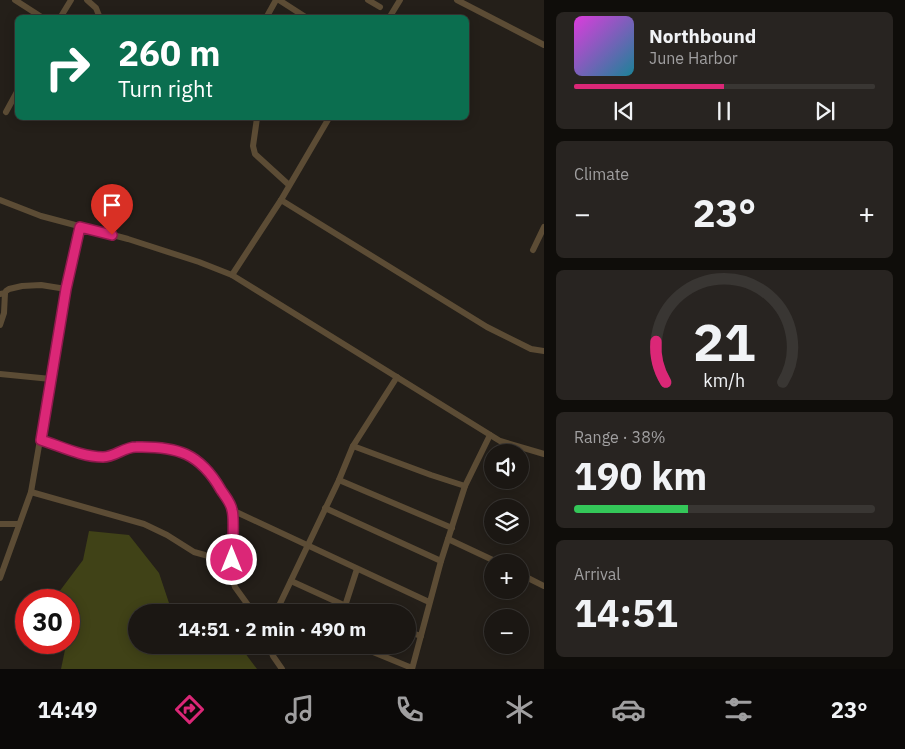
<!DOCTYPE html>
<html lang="en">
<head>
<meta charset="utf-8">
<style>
  :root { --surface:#1b1713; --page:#282421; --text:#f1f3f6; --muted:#a09fa0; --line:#393633; --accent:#db2777 }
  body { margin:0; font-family:"IBM Plex Sans",sans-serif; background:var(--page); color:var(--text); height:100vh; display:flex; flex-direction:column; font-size:19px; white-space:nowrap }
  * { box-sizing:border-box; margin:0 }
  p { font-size:16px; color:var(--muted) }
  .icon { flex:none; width:28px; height:28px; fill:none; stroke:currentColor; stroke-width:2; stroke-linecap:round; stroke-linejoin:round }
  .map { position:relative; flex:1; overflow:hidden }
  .sheet { display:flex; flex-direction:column; gap:12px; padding:12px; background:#0f0d0a; width:361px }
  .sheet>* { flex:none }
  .banner { position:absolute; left:15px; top:15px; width:454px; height:105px; border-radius:8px; box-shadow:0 2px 12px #0003,0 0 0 1px var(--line); background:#0b6e4f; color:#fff; overflow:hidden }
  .controls { position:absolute; left:484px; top:444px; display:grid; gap:10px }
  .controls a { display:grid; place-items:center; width:45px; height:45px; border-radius:50%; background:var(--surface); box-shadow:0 2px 12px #0003,0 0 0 1px var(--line); font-size:25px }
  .speed { position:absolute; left:15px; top:589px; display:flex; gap:10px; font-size:25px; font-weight:700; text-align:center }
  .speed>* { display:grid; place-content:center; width:65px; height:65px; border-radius:50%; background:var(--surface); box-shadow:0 2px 12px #0003,0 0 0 1px var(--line); line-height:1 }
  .speed .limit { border:8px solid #d22; background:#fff; color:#111 }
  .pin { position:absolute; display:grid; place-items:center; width:42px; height:42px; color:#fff; margin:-51px -21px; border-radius:50% 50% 50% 0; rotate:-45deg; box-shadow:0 0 5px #0007 }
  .pin .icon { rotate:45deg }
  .me { position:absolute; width:55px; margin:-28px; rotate:0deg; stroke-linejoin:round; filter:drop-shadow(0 0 4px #0008) }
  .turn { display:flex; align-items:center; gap:18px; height:105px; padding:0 20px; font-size:22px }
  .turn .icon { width:65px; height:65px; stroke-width:2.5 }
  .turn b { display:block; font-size:35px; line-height:42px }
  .big { font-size:38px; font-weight:700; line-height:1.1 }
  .sheet .tile { flex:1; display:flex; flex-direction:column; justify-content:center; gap:8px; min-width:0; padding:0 18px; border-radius:8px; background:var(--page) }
  .sheet .dial { align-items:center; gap:0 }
  .dial svg { height:130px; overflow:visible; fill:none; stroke:var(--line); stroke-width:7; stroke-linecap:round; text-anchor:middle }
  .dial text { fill:var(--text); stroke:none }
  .song { display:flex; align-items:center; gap:15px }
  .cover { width:60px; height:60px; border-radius:8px; background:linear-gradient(135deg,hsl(300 70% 55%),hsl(190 70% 35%)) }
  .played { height:5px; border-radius:2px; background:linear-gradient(90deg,var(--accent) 50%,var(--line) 50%) }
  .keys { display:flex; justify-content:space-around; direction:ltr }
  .heat { display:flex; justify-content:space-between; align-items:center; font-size:28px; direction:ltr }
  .charge { height:8px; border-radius:4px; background:linear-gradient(90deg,#34c759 38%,var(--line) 0) }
  .trip { position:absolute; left:128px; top:604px; width:288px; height:50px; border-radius:25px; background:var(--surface); box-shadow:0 2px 12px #0003,0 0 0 1px var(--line); font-weight:700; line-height:50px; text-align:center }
  .tabs { display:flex; height:80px; justify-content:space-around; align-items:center; background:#0b0908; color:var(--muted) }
  .tabs .icon { width:35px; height:35px }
  .tabs .on { color:var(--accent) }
  .tabs b { font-size:22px; color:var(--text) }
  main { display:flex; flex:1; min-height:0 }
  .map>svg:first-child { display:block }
  .grass { fill:#404217 }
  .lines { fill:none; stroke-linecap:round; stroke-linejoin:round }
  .street { stroke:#5c4c35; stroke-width:6 }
  .route-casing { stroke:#8e194d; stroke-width:12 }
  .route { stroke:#db2777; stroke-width:9 }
</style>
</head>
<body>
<main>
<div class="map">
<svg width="544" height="669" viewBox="0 0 544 669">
  <rect width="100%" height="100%" fill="#241f19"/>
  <polygon class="grass" points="89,531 129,535 159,573 171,609 170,612 136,612 136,645 239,645 257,669 61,669 66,645 65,643 69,642 69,600 53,600 83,560"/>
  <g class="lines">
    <g class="street">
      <polyline points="15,0 43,18"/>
      <polyline points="87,0 96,8 100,18"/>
      <polyline points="279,0 307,18"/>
      <polyline points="368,0 380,7"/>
      <polyline points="457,0 544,45"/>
      <polyline points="60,18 71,0"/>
      <polyline points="266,18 276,0"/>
      <polyline points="389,18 400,0"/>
      <polyline points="6,112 18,90"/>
      <polyline points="257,118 253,146 255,154 289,185"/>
      <polyline points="0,200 41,216 128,239 199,262 232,275 500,441 544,454"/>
      <polyline points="281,200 487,327 531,349 544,351"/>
      <polyline points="533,250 544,227"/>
      <polyline points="232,275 281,200 329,118"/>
      <polyline points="0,294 5,293 6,291 9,289 22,286 41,285 66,289"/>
      <polyline points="0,325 4,313 5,293"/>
      <polyline points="0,374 51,379"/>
      <polyline points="41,440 84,454 102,457 109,456 129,447 138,447 176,450 194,457 216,482 232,510 233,581 235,587 253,612"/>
      <polyline points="353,446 431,475 465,486"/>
      <polyline points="339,480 452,528"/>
      <polyline points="31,492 144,524 167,535 194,552 212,557 232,560"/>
      <polyline points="325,508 441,561"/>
      <polyline points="232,510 429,602"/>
      <polyline points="0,524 19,524"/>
      <polyline points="448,539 497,562"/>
      <polyline points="520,574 544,586"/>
      <polyline points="0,578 31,492 66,289 80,227"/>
      <polyline points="291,581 359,612"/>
      <polyline points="345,606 357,569"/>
      <polyline points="276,612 339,480 353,446 397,377"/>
      <polyline points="406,631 421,636"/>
      <polyline points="269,645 273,656 282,669"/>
      <polyline points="356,645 412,668"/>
      <polyline points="412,669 441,561 465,486 490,435"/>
    </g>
  </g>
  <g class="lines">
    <defs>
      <path id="route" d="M112,235L80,227L66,289L41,440C60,446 82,457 103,457C115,457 124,447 136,447C177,446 200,453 221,490C225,496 231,503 232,510C235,520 232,548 232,560"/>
    </defs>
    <use href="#route" class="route-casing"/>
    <use href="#route" class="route"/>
  </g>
</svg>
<div class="controls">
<a><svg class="icon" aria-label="sound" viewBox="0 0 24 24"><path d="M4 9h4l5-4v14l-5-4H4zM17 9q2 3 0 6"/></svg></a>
<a><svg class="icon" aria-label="layers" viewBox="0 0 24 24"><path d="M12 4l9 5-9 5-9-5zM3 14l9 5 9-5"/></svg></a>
<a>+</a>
<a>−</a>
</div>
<div class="speed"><div class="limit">30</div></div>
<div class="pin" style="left:112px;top:235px;background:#d93025"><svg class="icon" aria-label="arrive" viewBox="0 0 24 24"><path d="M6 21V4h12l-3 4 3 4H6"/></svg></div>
<svg class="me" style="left:232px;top:560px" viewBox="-20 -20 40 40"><circle r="17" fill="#db2777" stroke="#fff" stroke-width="3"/><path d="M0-11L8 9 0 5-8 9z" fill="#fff"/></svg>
<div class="trip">14:51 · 2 min · 490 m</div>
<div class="banner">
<div class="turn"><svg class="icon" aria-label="right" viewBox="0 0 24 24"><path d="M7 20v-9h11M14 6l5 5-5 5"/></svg><div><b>260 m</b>Turn right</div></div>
</div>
</div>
<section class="sheet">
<div class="tile">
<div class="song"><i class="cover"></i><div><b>Northbound</b><p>June Harbor</p></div></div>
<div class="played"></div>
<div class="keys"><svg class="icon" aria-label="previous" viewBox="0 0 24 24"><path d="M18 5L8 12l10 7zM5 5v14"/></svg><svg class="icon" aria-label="pause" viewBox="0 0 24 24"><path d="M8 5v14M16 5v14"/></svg><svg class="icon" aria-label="next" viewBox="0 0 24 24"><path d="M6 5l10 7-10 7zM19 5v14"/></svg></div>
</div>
<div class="tile"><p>Climate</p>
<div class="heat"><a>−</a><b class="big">23°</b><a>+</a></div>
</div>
<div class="tile dial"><svg viewBox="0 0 100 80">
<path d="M14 69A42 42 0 1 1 86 69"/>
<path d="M14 69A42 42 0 0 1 8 44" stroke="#db2777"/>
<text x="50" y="56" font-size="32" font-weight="700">21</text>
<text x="50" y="72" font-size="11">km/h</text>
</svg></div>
<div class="tile"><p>Range · 38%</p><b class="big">190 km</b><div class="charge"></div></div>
<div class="tile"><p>Arrival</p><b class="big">14:51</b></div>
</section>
</main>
<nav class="tabs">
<b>14:49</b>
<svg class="icon on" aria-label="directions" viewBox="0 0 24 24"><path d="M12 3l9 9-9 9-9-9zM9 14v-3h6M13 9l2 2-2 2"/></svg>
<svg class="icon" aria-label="music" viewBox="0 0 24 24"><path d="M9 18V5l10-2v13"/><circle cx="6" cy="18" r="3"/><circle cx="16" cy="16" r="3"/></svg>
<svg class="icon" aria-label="phone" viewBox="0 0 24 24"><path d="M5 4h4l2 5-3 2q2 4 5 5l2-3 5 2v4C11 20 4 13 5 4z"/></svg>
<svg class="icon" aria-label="climate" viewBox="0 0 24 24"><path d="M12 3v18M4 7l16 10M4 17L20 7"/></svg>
<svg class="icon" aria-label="car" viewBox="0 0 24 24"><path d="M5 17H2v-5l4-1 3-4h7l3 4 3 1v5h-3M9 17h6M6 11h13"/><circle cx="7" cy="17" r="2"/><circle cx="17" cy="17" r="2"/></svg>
<svg class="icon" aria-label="filters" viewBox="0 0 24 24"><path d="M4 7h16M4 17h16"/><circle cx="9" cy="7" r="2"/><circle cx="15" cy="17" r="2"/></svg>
<b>23°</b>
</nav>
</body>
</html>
